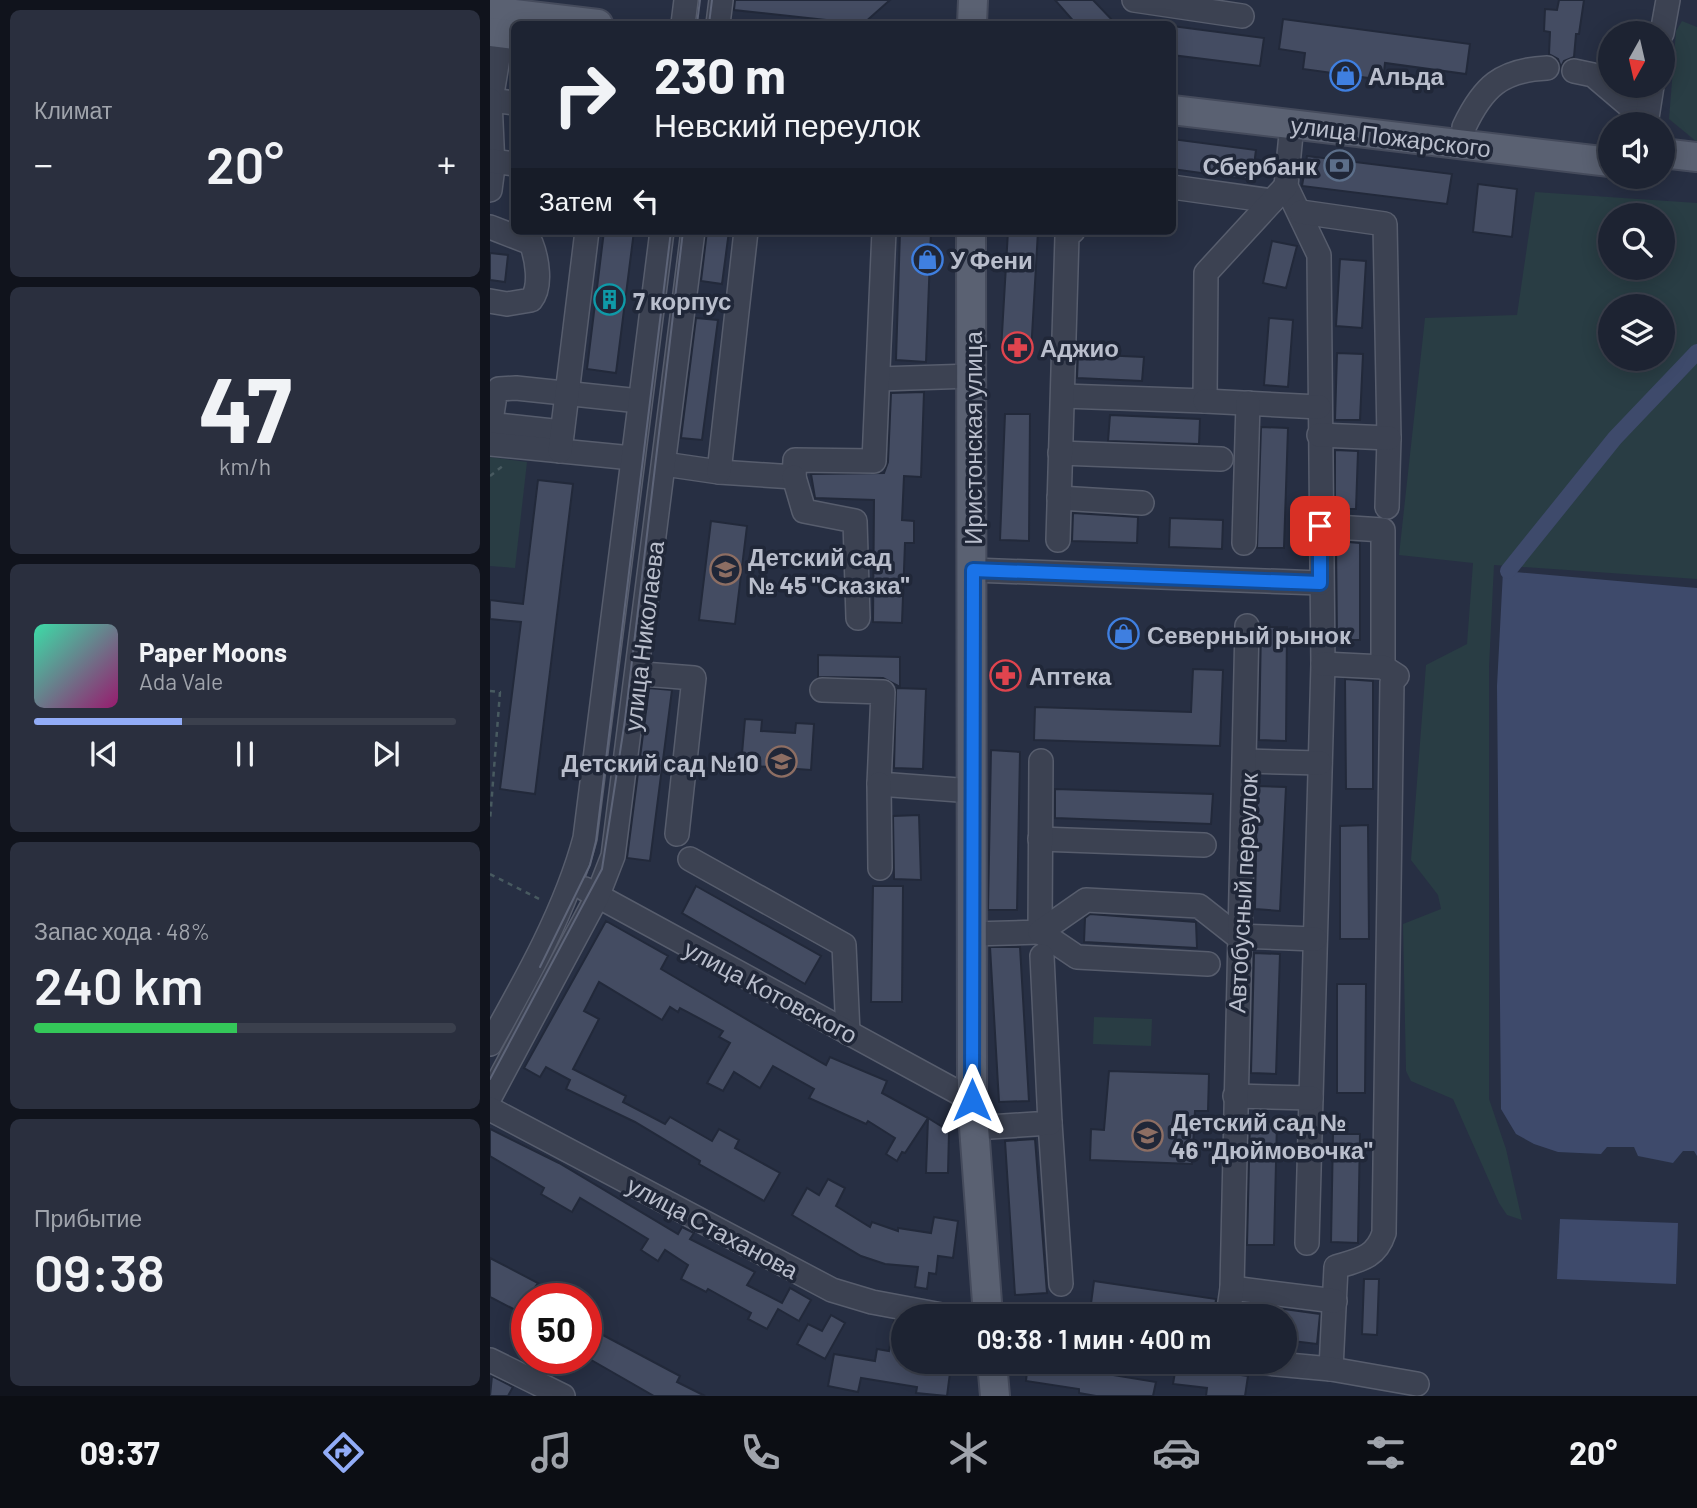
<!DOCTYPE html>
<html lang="ru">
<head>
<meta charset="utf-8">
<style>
  :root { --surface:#1d2332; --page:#2a2f3e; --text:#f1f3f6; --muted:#a0a4ac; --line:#3b404d; --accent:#92acf7 }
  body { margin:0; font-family:Barlow,sans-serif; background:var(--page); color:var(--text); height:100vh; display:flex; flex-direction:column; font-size:26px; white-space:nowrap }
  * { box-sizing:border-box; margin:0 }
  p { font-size:23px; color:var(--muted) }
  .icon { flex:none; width:38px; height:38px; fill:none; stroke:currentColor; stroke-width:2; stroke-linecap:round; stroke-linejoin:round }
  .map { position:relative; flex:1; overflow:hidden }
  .side { display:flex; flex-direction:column; gap:10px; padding:10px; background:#10131c; width:490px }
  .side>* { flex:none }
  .top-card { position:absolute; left:21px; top:21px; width:665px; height:214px; border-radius:10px; box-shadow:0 4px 18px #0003,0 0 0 2px var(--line); background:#1d2332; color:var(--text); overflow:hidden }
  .needle { width:46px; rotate:188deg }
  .tools { position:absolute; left:1108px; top:21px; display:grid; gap:14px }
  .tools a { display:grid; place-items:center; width:77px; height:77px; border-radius:50%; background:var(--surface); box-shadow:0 4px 18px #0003,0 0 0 2px var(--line); font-size:35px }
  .speed { position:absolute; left:21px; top:1283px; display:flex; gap:14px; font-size:35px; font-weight:700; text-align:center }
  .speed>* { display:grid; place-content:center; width:91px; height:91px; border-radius:50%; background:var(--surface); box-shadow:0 4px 18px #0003,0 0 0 2px var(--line); line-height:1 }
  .speed .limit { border:10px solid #d22; background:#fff; color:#111 }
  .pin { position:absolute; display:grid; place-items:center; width:60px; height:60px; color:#fff; margin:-30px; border-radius:14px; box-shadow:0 4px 10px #0006 }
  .me { position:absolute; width:77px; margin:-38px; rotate:0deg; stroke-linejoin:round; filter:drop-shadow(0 0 5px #0008) }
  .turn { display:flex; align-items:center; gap:24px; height:147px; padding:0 28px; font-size:32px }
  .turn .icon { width:91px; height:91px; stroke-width:2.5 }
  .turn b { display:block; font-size:49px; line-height:60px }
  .then { display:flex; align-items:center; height:66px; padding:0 28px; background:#0003; gap:14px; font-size:26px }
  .big { font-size:52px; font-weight:600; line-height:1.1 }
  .side .tile { flex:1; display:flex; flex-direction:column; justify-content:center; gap:10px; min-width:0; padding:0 24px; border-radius:10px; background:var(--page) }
  .side .dial { align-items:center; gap:0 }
  .dial b { font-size:91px; line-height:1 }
  .song { display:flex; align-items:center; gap:21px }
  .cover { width:84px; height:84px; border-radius:10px; background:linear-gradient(135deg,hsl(160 70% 55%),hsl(320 70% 35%)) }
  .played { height:7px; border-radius:4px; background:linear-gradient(90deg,var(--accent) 35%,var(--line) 35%) }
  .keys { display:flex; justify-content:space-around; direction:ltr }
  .heat { display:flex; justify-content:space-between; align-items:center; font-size:38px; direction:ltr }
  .charge { height:10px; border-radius:5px; background:linear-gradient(90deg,#34c759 48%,var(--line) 0) }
  .trip { position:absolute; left:401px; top:1304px; width:406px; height:70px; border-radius:35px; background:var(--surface); box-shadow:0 4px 18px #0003,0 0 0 2px var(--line); font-weight:600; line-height:70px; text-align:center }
  .tabs { display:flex; height:112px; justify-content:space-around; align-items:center; background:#0c0e14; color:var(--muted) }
  .tabs .icon { width:49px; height:49px }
  .tabs .active { color:var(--accent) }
  .tabs b { font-size:32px; color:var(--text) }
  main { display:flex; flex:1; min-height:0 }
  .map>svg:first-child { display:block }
  .green { fill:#293d44; fill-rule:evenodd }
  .water { fill:#3e4a6b }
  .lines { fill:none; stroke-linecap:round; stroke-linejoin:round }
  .canal { stroke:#3e4a6b; stroke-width:16 }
  .building { fill:#444c62; stroke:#22293a; stroke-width:2 }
  .minor-casing { stroke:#575d6d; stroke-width:26 }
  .major-casing { stroke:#454b5c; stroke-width:32 }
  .path { stroke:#485a60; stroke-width:2.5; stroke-dasharray:5 5; stroke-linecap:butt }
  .minor { stroke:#3c4252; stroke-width:23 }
  .major { stroke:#5a6172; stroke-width:28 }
  .tram { stroke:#5e6579; stroke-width:2 }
  .route-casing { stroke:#114b97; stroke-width:18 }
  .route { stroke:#1a73e8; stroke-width:12 }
  .labels { text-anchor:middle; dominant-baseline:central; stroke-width:7; stroke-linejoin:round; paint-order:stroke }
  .poi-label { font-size:24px; font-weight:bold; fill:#b9becc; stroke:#202738; text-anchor:start }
  .street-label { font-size:24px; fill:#b9becc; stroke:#202738 }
</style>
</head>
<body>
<main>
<section class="side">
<div class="tile"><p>Климат</p>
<div class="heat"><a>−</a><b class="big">20°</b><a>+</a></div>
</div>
<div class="tile dial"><b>47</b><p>km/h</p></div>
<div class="tile">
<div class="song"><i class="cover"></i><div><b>Paper Moons</b><p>Ada Vale</p></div></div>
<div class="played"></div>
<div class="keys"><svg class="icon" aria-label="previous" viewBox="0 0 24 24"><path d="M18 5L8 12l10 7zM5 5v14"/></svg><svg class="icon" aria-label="pause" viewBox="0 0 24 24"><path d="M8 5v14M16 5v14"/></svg><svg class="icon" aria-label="next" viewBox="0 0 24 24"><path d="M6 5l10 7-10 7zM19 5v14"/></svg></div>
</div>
<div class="tile"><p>Запас хода · 48%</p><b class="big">240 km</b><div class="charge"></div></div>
<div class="tile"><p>Прибытие</p><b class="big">09:38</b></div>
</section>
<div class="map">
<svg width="1207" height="1396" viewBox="0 0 1207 1396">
  <rect width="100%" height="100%" fill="#272f43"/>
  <g class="green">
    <polygon points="1192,21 1207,27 1207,142 1179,119 1186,31"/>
    <path d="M1045,192L1207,203V579L1004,565L999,667V1099L1016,1149L1032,1220L1017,1215L1009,1203L963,1099L921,1081L916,1071L913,924L951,909L948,895L921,860L936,665L977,644L983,563L909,555L935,318L1027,315ZM1120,215H1172V268H1120ZM1120,306H1172V359H1120Z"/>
    <polygon points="0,457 37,462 25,568 0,566"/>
    <polygon points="604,1017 662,1019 661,1046 603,1044"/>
  </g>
  <g class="water">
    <polygon points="1013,571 1207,588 1207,1156 1204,1151 1193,1151 1183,1163 1148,1156 1144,1147 1117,1147 1111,1154 1068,1152 1044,1144 1026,1134 1011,1109 1007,686"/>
    <polygon points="1070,1219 1188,1223 1186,1284 1067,1279"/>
  </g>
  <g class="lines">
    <polyline class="canal" points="1018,571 1125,438 1207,352"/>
  </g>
  <g class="building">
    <polygon points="245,0 400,0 373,24 244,10"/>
    <polygon points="565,0 603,0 626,24 586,24"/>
    <polygon points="1069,0 1094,0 1089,34 1086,34 1084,57 1074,61 1071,67 1068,59 1059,54 1060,32 1054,31 1055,9 1067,10"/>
    <polygon points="793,19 980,44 976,74 895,63 893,80 813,69 815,53 789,49"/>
    <polygon points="682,26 774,38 770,66 682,55"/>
    <polygon points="682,139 766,150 762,180 682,169"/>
    <polygon points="817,156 962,174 957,204 812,186"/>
    <polygon points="988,184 1027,189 1022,237 983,232"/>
    <polygon points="114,231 144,231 126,373 97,369"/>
    <polygon points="217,231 239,231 232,284 211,281"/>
    <polygon points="410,231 441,231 436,362 406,360"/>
    <polygon points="518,231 548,231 541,353 511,351"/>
    <polygon points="782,241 807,246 796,288 773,283"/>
    <polygon points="0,253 18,255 15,282 0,280"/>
    <polygon points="850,259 876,261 872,328 846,326"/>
    <polygon points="206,318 228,320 212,440 191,438"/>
    <polygon points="779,318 803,320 798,387 774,385"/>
    <polygon points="847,353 873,354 870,420 845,420"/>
    <polygon points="588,354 654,357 652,381 587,378"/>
    <polygon points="434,392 431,477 414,476 412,520 424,521 424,543 415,543 412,623 383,622 384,500 325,498 321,474 394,473 398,462 401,393"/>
    <polygon points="515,414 540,414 539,541 510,540"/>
    <polygon points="620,415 710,419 709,444 618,441"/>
    <polygon points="771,427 798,428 794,548 767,548"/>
    <polygon points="845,450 868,451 866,509 845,509"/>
    <polygon points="48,480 83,484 45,794 10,789 31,622 0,619 0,600 33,604"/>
    <polygon points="583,513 648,517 647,543 582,541"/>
    <polygon points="680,518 733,520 732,549 679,547"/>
    <polygon points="221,521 257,526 245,624 209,620"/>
    <polygon points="846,541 870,543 870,640 847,640"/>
    <polygon points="771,627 797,627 796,741 769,740"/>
    <polygon points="328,655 410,657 410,687 393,678 328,677"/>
    <polygon points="703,669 733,670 730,746 544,740 545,707 701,712"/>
    <polygon points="855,679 883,681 883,789 856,789"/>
    <polygon points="159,688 182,690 160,861 137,858"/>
    <polygon points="406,688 436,689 433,769 404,768"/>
    <polygon points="255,719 272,720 271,731 305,733 306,723 324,724 321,770 251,765"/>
    <polygon points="501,750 530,752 527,910 498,910"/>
    <polygon points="767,786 796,787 790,911 765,909"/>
    <polygon points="565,789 723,794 721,824 565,818"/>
    <polygon points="429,815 431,880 404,879 403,816"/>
    <polygon points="878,825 879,939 850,939 850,826"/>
    <polygon points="206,886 331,956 315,984 192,913"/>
    <polygon points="383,886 413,886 412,1002 381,1002"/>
    <polygon points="600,914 706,922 707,948 594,942 595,918"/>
    <polygon points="116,921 178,956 171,969 297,1043 336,1065 340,1057 397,1081 392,1093 438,1118 415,1153 412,1152 407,1161 396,1154 405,1138 378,1121 376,1124 319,1098 324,1089 283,1066 270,1088 244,1072 233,1091 217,1083 240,1043 229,1037 233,1031 190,1008 188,1012 180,1007 172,1020 109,982 94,1011 109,1019 83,1069 136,1096 133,1102 175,1124 180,1117 222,1141 229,1129 249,1140 245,1148 290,1173 274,1201 209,1164 210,1161 145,1122 76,1089 80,1080 56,1067 50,1077 34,1068"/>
    <polygon points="500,947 530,947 539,1101 509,1102"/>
    <polygon points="764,953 790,954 786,1074 761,1073"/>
    <polygon points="847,984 876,984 875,1093 847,1093"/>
    <polygon points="619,1071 719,1074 718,1111 705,1111 702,1164 600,1160 601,1129 614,1130"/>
    <polygon points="438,1118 459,1131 458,1173 436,1173"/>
    <polygon points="760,1122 787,1122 784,1245 757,1245"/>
    <polygon points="0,1129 69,1163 188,1234 192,1227 204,1233 200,1239 265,1272 257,1285 292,1303 300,1288 321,1300 309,1321 288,1309 277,1329 258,1319 261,1313 218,1289 216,1292 191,1279 198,1265 175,1250 168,1261 151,1250 158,1239 127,1220 90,1198 82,1212 51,1194 54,1188 0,1156"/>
    <polygon points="843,1134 870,1134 868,1243 841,1242"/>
    <polygon points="545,1139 557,1293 525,1295 515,1141"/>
    <polygon points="338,1179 355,1188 346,1206 380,1227 382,1222 408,1231 408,1228 441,1233 444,1217 468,1221 463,1258 448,1256 446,1274 439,1273 437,1289 425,1287 428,1267 395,1264 371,1256 302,1215 317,1188 329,1195"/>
    <polygon points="0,1258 48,1283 37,1298 37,1316 0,1297"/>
    <polygon points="874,1279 889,1279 887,1335 872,1334"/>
    <polygon points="604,1281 726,1299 724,1316 634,1316 600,1311"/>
    <polygon points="754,1304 787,1308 787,1316 752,1316"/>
    <polygon points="794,1309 830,1314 827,1344 794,1340"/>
    <polygon points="341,1315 355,1323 335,1359 307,1344 318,1324 332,1331"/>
    <polygon points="404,1320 413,1322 413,1362 451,1362 449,1371 460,1373 457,1396 426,1393 427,1387 371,1378 368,1392 338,1386 344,1354 385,1361 387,1349 399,1351"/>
    <polygon points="96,1326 190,1376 187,1382 215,1396 164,1396 96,1357"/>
    <polygon points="538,1362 580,1365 580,1368 666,1382 663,1396 606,1396 589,1393 589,1389 536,1381"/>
    <polygon points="686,1366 758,1376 755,1396 716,1396 717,1388 683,1384"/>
    <polygon points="2,1376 23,1387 18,1396 0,1396"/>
  </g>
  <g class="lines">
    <defs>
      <g id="minor">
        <polyline points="644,0 752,16"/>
        <polyline points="193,24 196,0"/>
        <polyline points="228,24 231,0"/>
        <polyline points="1172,33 1178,0"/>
        <polyline points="12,34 1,100 24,103"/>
        <polyline points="1084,71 1103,75 1156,120"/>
        <polyline points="0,100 3,167 0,190"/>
        <polyline points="802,124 796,186 829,255 833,664 817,1243"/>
        <polyline points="1156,124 1162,86"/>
        <path d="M974,127C993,87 1011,70 1057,68"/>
        <polyline points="2,161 24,164"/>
        <polyline points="682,187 782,201"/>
        <polyline points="811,212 895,224 899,438 897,507"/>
        <path d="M0,227L41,243C47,258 52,287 41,300L17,304L0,301"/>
        <polyline points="388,379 483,376"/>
        <polyline points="573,396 715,401 716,273 796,186"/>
        <polyline points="715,401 829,407"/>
        <polyline points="72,432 8,425 1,421 5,395 9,389 26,388 140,400"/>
        <polyline points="829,435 899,438"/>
        <polyline points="0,444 142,458"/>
        <polyline points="70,451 97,231"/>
        <polyline points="570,453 731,459"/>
        <polyline points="174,464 229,472 304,477 305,460 384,461 394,231"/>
        <polyline points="229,472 256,231"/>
        <polyline points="304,477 314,511 365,521 368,618"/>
        <polyline points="569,498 652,503"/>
        <polyline points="830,526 893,530 893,667"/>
        <polyline points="568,540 577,236 583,231"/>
        <polyline points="754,543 758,403"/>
        <polyline points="483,570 830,583"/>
        <path d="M833,664L893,667L907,676L902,682L894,1233C886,1258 869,1260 846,1267L841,1369"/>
        <polyline points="148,671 153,674 204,678 187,834"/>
        <polyline points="332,690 393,692 389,784 482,791"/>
        <polyline points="756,761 830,763"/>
        <polyline points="389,784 390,868"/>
        <polyline points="550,839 714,845"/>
        <polyline points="200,859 354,945 358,1033"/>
        <polyline points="95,889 482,1100"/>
        <polyline points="481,934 550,932 551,761"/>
        <polyline points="718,964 587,957 550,932 596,900 709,906 747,936 825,939"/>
        <path d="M0,1044C36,980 76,909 95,838L172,231"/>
        <polyline points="745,1096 821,1098"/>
        <polyline points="0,1097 107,897 123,856 203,231"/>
        <polyline points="0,1109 342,1290 382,1302 457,1316"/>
        <polyline points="560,1123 571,1284"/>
        <polyline points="484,1128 560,1123 552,956"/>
        <polyline points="742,1288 845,1301"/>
        <polyline points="738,1316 742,1288 757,626"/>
        <polyline points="0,1360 73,1396"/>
        <polyline points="765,1362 841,1369 927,1384"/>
      </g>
      <g id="major">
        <polyline points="0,11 108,24"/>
        <polyline points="482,24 483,0"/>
        <polyline points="0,32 24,35"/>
        <polyline points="682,110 1120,162"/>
        <polyline points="1172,153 1207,157"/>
        <polyline points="481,231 482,1100 498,1316"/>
        <polyline points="502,1362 505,1396"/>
      </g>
    </defs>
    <use href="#minor" class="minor-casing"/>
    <use href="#major" class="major-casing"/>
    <g class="path">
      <polyline points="0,476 14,465"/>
      <polyline points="0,691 10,692 0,820"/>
      <polyline points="0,874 53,901"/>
    </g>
    <use href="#minor" class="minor"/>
    <use href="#major" class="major"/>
    <g class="tram">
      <polyline points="207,24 210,0"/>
      <polyline points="219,24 222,0"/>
      <polyline points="50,967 100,865 106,841 181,231"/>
      <polyline points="0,1079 112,869 135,720 193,231"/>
    </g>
  </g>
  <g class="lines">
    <defs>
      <polyline id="route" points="482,1100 483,570 830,583 830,526"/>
    </defs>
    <use href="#route" class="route-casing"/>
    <use href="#route" class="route"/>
  </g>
  <defs>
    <symbol id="shop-ring" viewBox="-11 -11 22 22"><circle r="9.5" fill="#202738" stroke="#3f7fe0" stroke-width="1.5"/><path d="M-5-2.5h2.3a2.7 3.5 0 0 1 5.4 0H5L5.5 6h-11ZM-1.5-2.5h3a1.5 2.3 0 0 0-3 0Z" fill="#3f7fe0"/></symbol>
    <symbol id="bank-ring" viewBox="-11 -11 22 22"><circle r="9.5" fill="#202738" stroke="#5c6f8a" stroke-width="1.5"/><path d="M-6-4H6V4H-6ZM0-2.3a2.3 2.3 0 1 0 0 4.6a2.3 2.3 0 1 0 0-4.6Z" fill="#5c6f8a"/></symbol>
    <symbol id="building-ring" viewBox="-11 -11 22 22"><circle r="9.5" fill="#202738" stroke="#0f9aa8" stroke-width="1.5"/><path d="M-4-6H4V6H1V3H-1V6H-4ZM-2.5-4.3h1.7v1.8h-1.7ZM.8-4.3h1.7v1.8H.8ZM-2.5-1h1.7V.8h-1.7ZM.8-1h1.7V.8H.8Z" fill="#0f9aa8"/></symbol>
    <symbol id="pharmacy-ring" viewBox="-11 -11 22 22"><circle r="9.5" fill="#202738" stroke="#e0444e" stroke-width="1.5"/><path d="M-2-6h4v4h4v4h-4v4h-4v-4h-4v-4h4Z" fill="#e0444e"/></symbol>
    <symbol id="school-ring" viewBox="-11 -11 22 22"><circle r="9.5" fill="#202738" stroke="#8d6e63" stroke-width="1.5"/><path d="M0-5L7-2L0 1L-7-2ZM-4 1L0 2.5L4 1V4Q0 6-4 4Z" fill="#8d6e63"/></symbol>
  </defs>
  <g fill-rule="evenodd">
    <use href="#shop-ring" x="838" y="58" width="35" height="35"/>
    <use href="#bank-ring" x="832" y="148" width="35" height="35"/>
    <use href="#shop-ring" x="420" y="242" width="35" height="35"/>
    <use href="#building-ring" x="102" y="282" width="35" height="35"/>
    <use href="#pharmacy-ring" x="510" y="330" width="35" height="35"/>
    <use href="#school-ring" x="218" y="552" width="35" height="35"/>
    <use href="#shop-ring" x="616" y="616" width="35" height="35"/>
    <use href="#pharmacy-ring" x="498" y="658" width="35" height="35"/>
    <use href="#school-ring" x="274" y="744" width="35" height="35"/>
    <use href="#school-ring" x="640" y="1118" width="35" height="35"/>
  </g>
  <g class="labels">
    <g class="poi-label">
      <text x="878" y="75">Альда</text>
      <text x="827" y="165" text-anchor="end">Сбербанк</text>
      <text x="460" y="259">У Фени</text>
      <text x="143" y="300">7 корпус</text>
      <text x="550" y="347">Аджио</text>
      <text x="258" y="556">Детский сад<tspan x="258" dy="28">№ 45 "Сказка"</tspan></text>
      <text x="657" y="634">Северный рынок</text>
      <text x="539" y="675">Аптека</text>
      <text x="269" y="762" text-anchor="end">Детский сад №10</text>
      <text x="681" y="1121">Детский сад №<tspan x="681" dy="28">46 "Дюймовочка"</tspan></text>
    </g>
    <g class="street-label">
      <text transform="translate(901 136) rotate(7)">улица Пожарского</text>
      <text transform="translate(482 438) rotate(-90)">Иристонская улица</text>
      <text transform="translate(153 636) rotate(-83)">улица Николаева</text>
      <text transform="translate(752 893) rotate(-87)">Автобусный переулок</text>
      <text transform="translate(281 991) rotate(28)">улица Котовского</text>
      <text transform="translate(223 1227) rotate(28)">улица Стаханова</text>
    </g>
  </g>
</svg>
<div class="tools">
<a><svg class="needle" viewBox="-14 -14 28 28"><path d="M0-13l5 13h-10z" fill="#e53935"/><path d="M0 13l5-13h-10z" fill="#a0a4ac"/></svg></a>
<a><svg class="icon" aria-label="sound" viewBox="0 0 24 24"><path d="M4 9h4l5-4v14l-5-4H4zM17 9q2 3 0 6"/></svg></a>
<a><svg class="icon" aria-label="search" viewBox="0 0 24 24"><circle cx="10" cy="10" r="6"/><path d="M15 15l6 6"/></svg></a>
<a><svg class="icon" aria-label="layers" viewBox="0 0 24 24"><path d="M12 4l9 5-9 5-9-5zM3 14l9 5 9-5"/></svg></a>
</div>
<div class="speed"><div class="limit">50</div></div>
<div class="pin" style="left:830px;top:526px;background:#d93025"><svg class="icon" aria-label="arrive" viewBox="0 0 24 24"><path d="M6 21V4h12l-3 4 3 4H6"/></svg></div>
<svg class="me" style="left:482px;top:1100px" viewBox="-20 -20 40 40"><path d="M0-17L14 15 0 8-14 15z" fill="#1a73e8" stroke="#fff" stroke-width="4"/></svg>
<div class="trip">09:38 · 1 мин · 400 m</div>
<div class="top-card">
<div class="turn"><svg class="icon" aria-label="right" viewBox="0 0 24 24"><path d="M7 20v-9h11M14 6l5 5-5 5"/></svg><div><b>230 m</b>Невский переулок</div></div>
<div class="then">Затем<svg class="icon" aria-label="left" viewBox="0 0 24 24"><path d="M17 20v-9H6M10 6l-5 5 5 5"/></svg></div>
</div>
</div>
</main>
<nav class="tabs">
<b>09:37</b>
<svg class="icon active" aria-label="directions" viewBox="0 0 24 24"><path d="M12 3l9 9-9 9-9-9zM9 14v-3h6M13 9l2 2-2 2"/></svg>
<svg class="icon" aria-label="music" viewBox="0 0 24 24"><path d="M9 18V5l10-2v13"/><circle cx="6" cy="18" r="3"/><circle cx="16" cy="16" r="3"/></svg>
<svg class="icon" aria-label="phone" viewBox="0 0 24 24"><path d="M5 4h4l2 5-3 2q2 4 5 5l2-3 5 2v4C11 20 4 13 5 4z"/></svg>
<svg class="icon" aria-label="climate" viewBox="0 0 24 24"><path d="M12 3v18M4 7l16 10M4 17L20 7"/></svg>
<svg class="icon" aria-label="car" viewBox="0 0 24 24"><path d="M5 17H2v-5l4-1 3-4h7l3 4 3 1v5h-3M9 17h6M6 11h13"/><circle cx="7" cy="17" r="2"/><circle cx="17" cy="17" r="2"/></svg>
<svg class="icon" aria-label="filters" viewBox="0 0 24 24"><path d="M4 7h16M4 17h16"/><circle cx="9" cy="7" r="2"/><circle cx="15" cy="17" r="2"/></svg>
<b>20°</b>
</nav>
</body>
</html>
